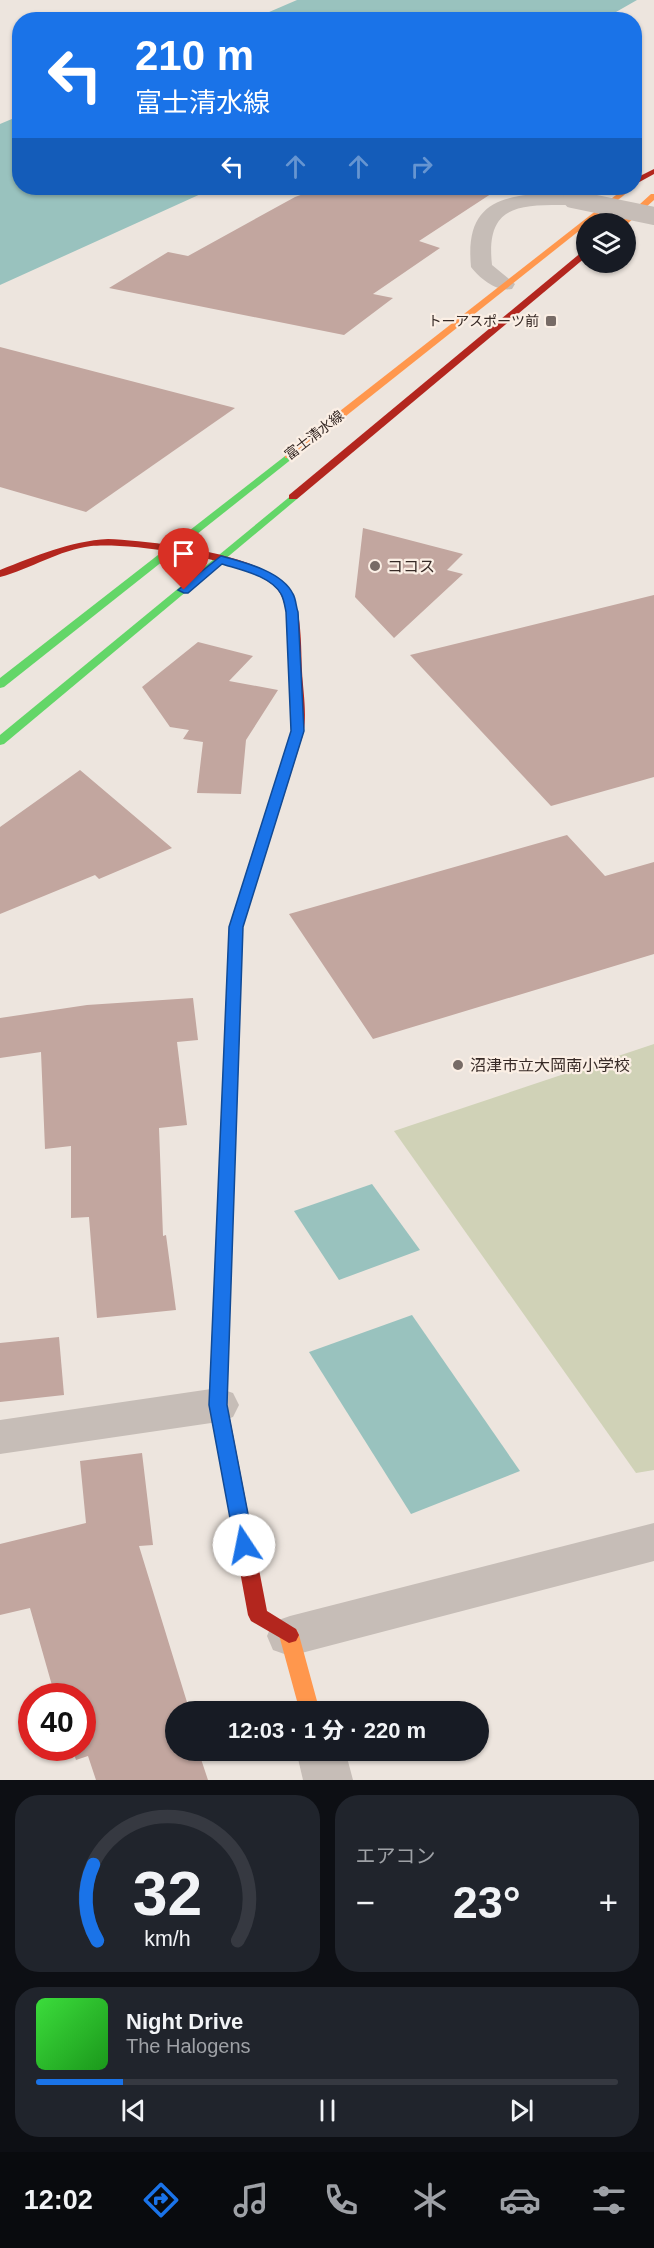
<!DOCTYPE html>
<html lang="ja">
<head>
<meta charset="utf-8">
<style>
  :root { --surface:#171b24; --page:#20242c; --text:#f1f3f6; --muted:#9ea1a6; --line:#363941; --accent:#1a73e8 }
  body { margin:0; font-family:Arial,"Noto Sans JP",sans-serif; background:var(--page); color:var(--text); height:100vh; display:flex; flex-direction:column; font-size:22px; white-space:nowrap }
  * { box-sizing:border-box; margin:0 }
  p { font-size:20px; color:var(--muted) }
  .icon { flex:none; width:33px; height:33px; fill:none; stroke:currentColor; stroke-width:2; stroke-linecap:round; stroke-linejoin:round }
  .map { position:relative; height:1780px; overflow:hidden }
  .panel { display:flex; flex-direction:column; gap:15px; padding:15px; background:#0d0f14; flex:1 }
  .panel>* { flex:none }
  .banner { position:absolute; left:12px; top:12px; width:630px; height:183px; border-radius:24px; box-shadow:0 2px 4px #0004; background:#1a73e8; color:#fff; overflow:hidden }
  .tools { position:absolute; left:576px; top:213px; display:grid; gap:12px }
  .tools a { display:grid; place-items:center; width:60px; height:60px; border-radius:50%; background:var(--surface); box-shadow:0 2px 4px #0004; font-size:30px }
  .speed { position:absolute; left:18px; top:1683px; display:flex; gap:12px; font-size:30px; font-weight:700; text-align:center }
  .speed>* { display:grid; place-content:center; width:78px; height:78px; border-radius:50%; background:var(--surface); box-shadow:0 2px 4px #0004; line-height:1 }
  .speed .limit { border:9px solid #d22; background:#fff; color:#111 }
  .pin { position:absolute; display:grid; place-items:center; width:51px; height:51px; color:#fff; margin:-62px -26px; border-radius:50% 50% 50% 0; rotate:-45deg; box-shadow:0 0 6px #0007 }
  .pin .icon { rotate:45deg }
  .me { position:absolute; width:66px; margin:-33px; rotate:349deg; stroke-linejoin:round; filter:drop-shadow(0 0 4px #0008) }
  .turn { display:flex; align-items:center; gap:21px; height:126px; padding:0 24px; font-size:27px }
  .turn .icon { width:78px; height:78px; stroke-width:2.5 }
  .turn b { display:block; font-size:42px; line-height:51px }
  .lanes { display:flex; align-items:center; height:57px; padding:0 24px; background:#0003; justify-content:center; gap:30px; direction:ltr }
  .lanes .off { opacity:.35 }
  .big { font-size:45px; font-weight:800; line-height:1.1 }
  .panel .card { flex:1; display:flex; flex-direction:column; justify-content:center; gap:9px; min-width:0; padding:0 21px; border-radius:24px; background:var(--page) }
  .panel .dial { align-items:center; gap:0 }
  .dial svg { height:156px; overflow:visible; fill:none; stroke:var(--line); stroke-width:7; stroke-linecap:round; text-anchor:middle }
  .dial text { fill:var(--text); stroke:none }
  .song { display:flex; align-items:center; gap:18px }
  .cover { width:72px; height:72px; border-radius:9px; background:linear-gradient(135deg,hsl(120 70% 55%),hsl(120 70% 35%)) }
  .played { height:6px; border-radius:3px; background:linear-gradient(90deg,var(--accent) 15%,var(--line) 15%) }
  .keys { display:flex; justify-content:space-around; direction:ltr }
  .heat { display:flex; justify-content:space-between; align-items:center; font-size:33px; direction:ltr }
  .panel .tiles { flex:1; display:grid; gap:15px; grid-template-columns:1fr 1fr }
  .card:last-child { grid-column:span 2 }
  .trip { position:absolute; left:165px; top:1701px; width:324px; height:60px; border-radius:30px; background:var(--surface); box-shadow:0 2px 4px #0004; font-weight:800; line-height:60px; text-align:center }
  .tabs { display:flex; height:96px; justify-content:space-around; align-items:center; background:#090b0e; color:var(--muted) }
  .tabs .icon { width:42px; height:42px }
  .tabs .current { color:var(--accent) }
  .tabs b { font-size:27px; color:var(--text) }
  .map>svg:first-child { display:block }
  .green { fill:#d0d2b7 }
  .water { fill:#99c2be }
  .building { fill:#c2a69f }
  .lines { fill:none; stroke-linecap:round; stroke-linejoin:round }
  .street { fill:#c6bdb7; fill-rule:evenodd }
  .fast { fill:#63d668; fill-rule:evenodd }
  .slow { fill:#ff974d; fill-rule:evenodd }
  .jam { fill:#b3261e; fill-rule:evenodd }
  .street-bridge { stroke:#c6bdb7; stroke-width:18 }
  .route { fill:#1a73e8; stroke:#114b97; stroke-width:1.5 }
  .poi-dot { fill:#776b66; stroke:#fbefe5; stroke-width:2 }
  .labels { text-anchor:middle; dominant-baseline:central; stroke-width:4.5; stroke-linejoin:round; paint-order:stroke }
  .far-poi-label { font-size:14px; fill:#372a26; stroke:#fbefe5; text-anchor:end }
  .far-street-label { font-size:14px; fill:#372a26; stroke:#fbefe5 }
  .poi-label { font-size:16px; fill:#372a26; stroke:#fbefe5; text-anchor:start }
</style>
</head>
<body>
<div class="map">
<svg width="654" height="1780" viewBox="0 0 654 1780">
  <rect width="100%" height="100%" fill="#ede5de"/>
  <polygon class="green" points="654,1044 654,1470 636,1473 394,1131"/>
  <g class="water">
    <polygon points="297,0 637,0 602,20 253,19"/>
    <polygon points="19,116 20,188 214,188 0,285 0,124"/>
    <polygon points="372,1184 420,1250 339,1280 294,1211"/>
    <polygon points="412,1315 520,1471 411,1514 309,1352"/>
  </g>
  <g class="building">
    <polygon points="320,188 500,188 419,241 440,248 373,294 393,298 344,335 109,288 168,252 188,256 295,197"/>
    <polygon points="0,347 235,408 86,512 0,487"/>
    <polygon points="363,528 463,554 447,570 463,574 394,638 355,597"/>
    <polygon points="654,595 654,777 551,806 410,655"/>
    <polygon points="198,642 253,656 229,681 278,690 246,740 241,794 197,793 203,742 183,739 189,730 170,727 142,687"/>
    <polygon points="80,770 172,848 99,879 95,875 0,914 0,827"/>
    <polygon points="567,835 605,876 654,862 654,954 373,1039 289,914"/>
    <polygon points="193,998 198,1040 177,1042 187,1125 159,1128 163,1236 166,1235 176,1310 97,1318 89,1217 71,1218 71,1146 45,1149 41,1052 0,1058 0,1018 87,1005"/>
    <polygon points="59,1337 64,1395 0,1402 0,1343"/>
    <polygon points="142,1453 153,1545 139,1546 190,1712 176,1712 176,1750 198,1750 208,1780 96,1780 88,1756 76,1760 72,1748 82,1748 82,1696 55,1696 30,1608 0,1615 0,1544 86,1523 80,1461"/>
  </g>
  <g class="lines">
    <g class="street">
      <path d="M553,193L579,195L582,199L579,203L572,205C522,205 485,202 492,265L515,284L512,289C497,292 480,279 471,267C465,204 498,195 553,193Z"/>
      <polygon points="218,1388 233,1393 239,1405 233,1417 218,1422 0,1454 0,1420"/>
      <polygon points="654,1523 654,1561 290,1656 273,1650 267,1636 273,1622 290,1616"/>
      <polygon points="296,1750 345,1750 353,1780 303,1780"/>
    </g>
    <g class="fast">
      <polygon points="289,453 293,454 293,458 4,687 0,688 0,678"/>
      <polygon points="293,494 297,495 297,499 4,744 0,745 0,735"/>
      <polygon points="230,1072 235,1073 237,1077 227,1405 230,1419 227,1424 221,1426 215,1424 209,1405 223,1077 225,1073"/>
    </g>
    <g class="slow">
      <polygon points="625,188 633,188 293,458 285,458 285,454"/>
      <polygon points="651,194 654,194 654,200 626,225 626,224 618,224"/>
      <polygon points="294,741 300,745 243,927 237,1077 235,1081 225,1081 223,1077 229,927 288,745"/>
      <polygon points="289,1627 296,1629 299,1635 320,1712 300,1712 279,1635 282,1629"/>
    </g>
    <g class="jam">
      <polygon points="654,169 654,174 634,185 634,179"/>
      <polygon points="583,251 586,251 586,257 297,499 289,499 289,495"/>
      <path d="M108,539C151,541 265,553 290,590C302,608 301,649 302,671C303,694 310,727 298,748H290L288,745L292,731C291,698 294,622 281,595C263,559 128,542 91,546C59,550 31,569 0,577V570C36,556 70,541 108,539Z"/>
      <polygon points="221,1412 227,1414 230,1419 267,1611 296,1629 299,1635 296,1641 289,1643 251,1621 248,1615 212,1419 215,1414"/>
    </g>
    <polyline class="street-bridge" points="572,199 654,216"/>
  </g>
  <path class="route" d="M221,556C243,562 282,571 293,594C296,599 296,607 298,612L304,731L243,927L227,1405L254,1545L251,1550L244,1553L238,1550L235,1545L209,1405L229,927L291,731L286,612C285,607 284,599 281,594C271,576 241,570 222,564L188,593H184L178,590Z"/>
  <g class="poi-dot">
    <rect x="545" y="315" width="12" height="12" rx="3"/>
    <circle cx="375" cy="566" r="6"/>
    <circle cx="458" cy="1065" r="6"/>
  </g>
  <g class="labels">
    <g class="far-poi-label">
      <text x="539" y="321">トーアスポーツ前</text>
    </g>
    <g class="far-street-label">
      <text transform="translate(314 435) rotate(-38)">富士清水線</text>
    </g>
    <g class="poi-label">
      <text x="387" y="566">ココス</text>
      <text x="470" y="1065">沼津市立大岡南小学校</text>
    </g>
  </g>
</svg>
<div class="tools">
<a><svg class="icon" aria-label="layers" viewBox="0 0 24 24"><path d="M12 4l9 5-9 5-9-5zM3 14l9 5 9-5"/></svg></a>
</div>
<div class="speed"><div class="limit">40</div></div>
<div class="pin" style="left:184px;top:590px;background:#d93025"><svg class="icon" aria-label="arrive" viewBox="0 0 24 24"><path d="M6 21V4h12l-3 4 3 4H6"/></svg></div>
<svg class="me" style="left:244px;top:1545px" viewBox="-20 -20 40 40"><circle r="19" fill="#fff"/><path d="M0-13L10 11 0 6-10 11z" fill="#1a73e8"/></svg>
<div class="trip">12:03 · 1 分 · 220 m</div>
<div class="banner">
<div class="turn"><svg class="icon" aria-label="left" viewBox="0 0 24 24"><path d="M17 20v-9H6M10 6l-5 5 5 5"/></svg><div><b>210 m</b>富士清水線</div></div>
<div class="lanes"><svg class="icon" aria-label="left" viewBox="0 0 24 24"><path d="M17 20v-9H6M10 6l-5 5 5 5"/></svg><svg class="icon off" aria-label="ahead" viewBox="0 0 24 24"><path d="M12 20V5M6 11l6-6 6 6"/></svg><svg class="icon off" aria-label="ahead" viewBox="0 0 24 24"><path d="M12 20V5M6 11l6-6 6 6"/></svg><svg class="icon off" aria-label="right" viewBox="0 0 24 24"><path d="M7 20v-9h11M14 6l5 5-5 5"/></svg></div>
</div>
</div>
<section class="panel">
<div class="tiles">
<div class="card dial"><svg viewBox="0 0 100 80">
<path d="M14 69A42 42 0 1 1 86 69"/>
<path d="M14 69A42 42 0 0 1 12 30" stroke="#1a73e8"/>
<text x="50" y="56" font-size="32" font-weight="700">32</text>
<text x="50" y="72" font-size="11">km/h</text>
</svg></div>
<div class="card"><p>エアコン</p>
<div class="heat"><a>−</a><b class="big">23°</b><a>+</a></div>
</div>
<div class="card">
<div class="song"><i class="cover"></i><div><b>Night Drive</b><p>The Halogens</p></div></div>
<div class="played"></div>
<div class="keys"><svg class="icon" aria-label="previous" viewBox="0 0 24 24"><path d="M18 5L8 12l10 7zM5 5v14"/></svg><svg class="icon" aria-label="pause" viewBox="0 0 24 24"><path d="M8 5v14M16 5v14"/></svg><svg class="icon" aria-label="next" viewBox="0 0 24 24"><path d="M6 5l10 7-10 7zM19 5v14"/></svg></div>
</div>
</div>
</section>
<nav class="tabs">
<b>12:02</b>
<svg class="icon current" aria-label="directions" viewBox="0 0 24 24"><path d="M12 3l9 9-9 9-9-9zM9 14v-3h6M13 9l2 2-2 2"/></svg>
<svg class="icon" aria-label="music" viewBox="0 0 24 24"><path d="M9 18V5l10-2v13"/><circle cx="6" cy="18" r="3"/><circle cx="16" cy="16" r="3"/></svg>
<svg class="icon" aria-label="phone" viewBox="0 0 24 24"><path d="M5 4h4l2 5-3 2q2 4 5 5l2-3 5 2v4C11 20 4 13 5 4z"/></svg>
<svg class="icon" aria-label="climate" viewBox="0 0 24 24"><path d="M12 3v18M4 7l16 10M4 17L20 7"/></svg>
<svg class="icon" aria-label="car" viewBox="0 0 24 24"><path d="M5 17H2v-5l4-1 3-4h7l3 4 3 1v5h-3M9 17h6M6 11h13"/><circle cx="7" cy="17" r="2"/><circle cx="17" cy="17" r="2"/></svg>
<svg class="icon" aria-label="filters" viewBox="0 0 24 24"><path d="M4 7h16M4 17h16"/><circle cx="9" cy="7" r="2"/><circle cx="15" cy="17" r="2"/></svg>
</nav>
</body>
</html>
